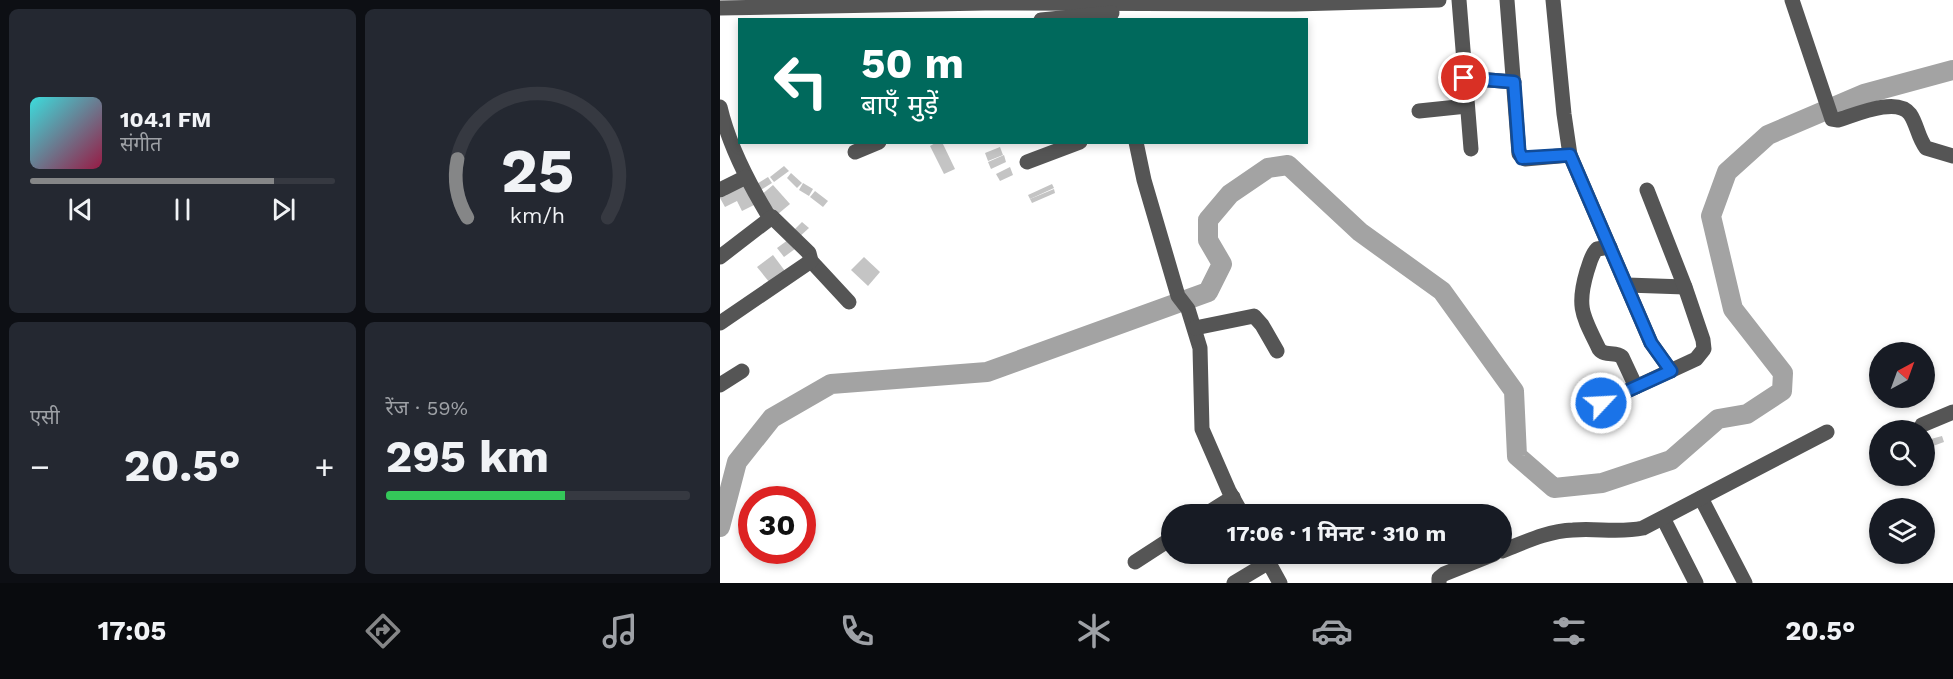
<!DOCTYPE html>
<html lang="hi">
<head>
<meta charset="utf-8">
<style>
  :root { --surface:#171b24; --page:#242831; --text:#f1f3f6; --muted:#9ea1a6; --line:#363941; --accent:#858687 }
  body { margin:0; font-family:"Work Sans","Noto Sans Devanagari",sans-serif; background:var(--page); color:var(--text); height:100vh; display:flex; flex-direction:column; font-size:22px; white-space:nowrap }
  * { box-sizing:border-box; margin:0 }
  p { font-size:20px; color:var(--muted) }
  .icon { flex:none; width:33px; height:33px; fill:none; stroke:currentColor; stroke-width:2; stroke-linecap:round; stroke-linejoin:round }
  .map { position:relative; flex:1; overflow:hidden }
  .drawer { display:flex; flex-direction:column; gap:9px; padding:9px; background:#0d0f14; width:720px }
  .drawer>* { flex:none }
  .guide { position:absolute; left:18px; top:18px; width:570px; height:126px; border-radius:0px; box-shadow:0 3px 9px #0003; background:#00695c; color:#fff; overflow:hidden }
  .needle { width:39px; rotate:41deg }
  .buttons { position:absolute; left:1149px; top:342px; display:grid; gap:12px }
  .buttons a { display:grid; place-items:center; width:66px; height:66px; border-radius:50%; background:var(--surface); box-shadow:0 3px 9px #0003; font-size:30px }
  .speed { position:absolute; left:18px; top:486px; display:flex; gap:12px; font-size:30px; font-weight:700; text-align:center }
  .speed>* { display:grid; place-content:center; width:78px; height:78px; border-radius:50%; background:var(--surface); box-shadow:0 3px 9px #0003; line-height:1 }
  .speed .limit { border:9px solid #d22; background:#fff; color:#111 }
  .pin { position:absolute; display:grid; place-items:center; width:51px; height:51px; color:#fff; margin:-26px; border:3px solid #fff; border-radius:50%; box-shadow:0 2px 6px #0007 }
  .me { position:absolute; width:66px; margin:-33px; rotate:65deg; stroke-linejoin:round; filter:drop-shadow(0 0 4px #0008) }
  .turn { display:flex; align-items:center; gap:21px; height:126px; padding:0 24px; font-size:27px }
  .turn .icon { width:78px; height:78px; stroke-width:2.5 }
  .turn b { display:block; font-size:42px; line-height:51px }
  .big { font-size:45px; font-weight:700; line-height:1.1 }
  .drawer .card { flex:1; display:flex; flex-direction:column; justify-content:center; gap:9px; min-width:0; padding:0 21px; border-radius:9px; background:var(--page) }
  .drawer .dial { align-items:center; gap:0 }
  .dial svg { height:156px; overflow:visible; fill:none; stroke:var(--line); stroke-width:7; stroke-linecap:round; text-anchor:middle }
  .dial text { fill:var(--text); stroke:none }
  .song { display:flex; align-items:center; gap:18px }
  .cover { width:72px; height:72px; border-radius:9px; background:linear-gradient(135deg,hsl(180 70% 55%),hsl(340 70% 35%)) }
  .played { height:6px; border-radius:3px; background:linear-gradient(90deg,var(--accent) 80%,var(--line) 80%) }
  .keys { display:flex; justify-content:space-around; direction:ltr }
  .heat { display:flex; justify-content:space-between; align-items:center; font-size:33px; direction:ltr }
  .charge { height:9px; border-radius:4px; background:linear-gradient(90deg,#34c759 59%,var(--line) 0) }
  .drawer .tiles { flex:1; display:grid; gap:9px; grid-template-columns:repeat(2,1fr) }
  .trip { position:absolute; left:441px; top:504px; width:351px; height:60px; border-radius:30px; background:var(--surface); box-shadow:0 3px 9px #0003; font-weight:700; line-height:60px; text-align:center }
  .menu { display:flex; height:96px; justify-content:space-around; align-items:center; background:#090b0e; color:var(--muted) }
  .menu .icon { width:42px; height:42px }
  .menu .selected { color:var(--accent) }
  .menu b { font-size:27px; color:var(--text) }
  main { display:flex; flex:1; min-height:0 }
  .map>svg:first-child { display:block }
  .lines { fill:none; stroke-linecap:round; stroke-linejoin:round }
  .river { stroke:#a3a3a3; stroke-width:20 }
  .building { fill:#c4c4c4 }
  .minor { stroke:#555; stroke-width:15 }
  .route-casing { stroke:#114b97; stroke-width:15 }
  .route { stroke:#1a73e8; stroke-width:10 }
</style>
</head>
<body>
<main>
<section class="drawer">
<div class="tiles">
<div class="card">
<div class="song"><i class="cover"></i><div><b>104.1 FM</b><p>संगीत</p></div></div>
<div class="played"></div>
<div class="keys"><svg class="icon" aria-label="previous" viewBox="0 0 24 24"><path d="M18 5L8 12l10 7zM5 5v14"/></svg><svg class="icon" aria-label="pause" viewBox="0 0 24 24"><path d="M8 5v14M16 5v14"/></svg><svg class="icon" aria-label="next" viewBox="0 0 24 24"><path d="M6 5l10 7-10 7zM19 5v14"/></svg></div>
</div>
<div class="card dial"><svg viewBox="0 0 100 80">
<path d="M14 69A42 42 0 1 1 86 69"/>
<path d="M14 69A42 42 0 0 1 9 39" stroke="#858687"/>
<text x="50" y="56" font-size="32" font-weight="700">25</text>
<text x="50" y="72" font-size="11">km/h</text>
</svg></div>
<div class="card"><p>एसी</p>
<div class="heat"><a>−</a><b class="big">20.5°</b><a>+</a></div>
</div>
<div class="card"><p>रेंज · 59%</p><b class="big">295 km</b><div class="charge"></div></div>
</div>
</section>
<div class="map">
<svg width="1233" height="583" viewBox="0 0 1233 583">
  <rect width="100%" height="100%" fill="#fff"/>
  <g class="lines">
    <polyline class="river" points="0,527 17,462 52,418 111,384 267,372 488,292 502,264 488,240 488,220 510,194 548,168 568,165 640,232 722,291 794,391 797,456 834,488 882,483 951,460 998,419 1027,414 1062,391 1063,373 1013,309 991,216 1007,172 1048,135 1144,94 1233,70"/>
  </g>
  <g class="building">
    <polygon points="217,142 222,142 235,169 224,174 210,146"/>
    <polygon points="280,147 283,155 268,161 265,153"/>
    <polygon points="284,155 286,162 271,169 268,162"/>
    <polygon points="64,166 69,171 54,182 50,177"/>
    <polygon points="290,167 293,175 280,181 276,174"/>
    <polygon points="71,173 82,183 77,188 67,178"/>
    <polygon points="48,177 52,183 39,191 35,185"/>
    <polygon points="83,183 93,189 89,196 79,190"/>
    <polygon points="332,184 334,188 310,199 308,195"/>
    <polygon points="26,185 36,204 22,211 17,201 5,207 0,198 7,195 5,191"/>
    <polygon points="53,185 70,204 58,214 41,195"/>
    <polygon points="334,189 335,193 312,203 310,199"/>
    <polygon points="95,191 108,201 103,207 90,197"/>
    <polygon points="82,222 89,228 78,238 72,232"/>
    <polygon points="72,237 79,246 64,257 57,248"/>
    <polygon points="53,255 65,271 50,283 37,267"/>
    <polygon points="144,257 160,272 148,286 131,270"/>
    <polygon points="1222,436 1224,442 1213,446 1211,439"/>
  </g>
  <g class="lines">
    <g class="minor">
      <polyline points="739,0 751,149"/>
      <polyline points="787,0 799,154 805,159 850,155"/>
      <polyline points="833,0 844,114 850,155 931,343 951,371"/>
      <path d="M1072,0L1112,119L1118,120C1135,115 1177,96 1190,114C1197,124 1198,138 1206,148L1233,156"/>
      <polyline points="0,8 265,3 575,4 719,0"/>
      <polyline points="321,20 392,13"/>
      <polyline points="744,78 794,82"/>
      <path d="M0,107C9,146 28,182 48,215L52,217L89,253L91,261L129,302"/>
      <polyline points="699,111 747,106"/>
      <polyline points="416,142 424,180 458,296 468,309 480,348 482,429 509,491 522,514"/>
      <polyline points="135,152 159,142"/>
      <polyline points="307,162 360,142"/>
      <polyline points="0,190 26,177"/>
      <path d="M890,247L877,249C871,255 870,263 867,271C856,308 863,316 879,349C885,357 895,351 902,357L916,387"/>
      <polyline points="0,257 52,217"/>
      <polyline points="907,285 965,287"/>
      <polyline points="0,323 91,261"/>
      <polyline points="475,328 534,316 542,325 557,351"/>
      <polyline points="0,385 22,371"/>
      <polyline points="881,403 976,359 984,349 983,340 965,287 927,190"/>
      <polyline points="1202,425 1233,412"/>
      <polyline points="981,498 1025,583"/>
      <polyline points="486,514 513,497"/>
      <polyline points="943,518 976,583"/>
      <path d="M782,551C805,542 828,531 853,530C876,528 900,533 923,528L1107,432"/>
      <polyline points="544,554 560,583"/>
      <polyline points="415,562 452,538"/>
      <polyline points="514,583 549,562"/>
      <polyline points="719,583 719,578 724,574 774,554"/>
    </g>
  </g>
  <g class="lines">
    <defs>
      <polyline id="route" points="744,78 794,82 799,151 802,158 850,155 931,343 951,371 881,403"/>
    </defs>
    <use href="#route" class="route-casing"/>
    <use href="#route" class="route"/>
  </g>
</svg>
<div class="buttons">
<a><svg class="needle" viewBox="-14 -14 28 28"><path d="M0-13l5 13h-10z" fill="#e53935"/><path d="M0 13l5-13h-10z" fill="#9ea1a6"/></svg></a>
<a><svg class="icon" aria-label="search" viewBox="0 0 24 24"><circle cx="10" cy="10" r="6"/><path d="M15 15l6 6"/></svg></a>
<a><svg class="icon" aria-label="layers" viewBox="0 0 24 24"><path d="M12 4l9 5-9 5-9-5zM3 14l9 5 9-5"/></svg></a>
</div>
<div class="speed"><div class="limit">30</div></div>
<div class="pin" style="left:744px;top:78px;background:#d93025"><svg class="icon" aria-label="arrive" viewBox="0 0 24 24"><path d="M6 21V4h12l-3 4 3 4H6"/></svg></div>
<svg class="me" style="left:881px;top:403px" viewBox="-20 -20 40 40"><circle r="17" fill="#1a73e8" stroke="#fff" stroke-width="3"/><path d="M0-11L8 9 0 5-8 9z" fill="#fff"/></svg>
<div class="trip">17:06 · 1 मिनट · 310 m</div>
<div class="guide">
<div class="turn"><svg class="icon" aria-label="left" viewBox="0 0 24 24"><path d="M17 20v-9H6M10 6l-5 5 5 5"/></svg><div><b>50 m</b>बाएँ मुड़ें</div></div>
</div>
</div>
</main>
<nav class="menu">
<b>17:05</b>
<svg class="icon selected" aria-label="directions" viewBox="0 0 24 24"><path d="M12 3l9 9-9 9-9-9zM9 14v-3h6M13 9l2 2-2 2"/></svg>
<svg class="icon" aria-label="music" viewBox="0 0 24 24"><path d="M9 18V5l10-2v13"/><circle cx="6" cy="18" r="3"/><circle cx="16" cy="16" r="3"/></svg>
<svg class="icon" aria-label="phone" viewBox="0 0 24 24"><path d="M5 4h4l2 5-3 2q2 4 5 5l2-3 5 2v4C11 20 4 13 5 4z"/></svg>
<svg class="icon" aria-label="climate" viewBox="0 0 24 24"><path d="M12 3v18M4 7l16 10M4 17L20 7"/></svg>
<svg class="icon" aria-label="car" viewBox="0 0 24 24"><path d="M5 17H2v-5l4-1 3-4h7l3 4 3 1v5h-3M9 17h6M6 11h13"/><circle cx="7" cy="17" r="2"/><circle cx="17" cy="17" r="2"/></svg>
<svg class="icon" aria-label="filters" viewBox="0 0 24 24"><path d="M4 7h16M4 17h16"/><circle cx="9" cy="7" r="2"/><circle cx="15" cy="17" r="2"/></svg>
<b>20.5°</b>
</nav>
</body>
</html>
